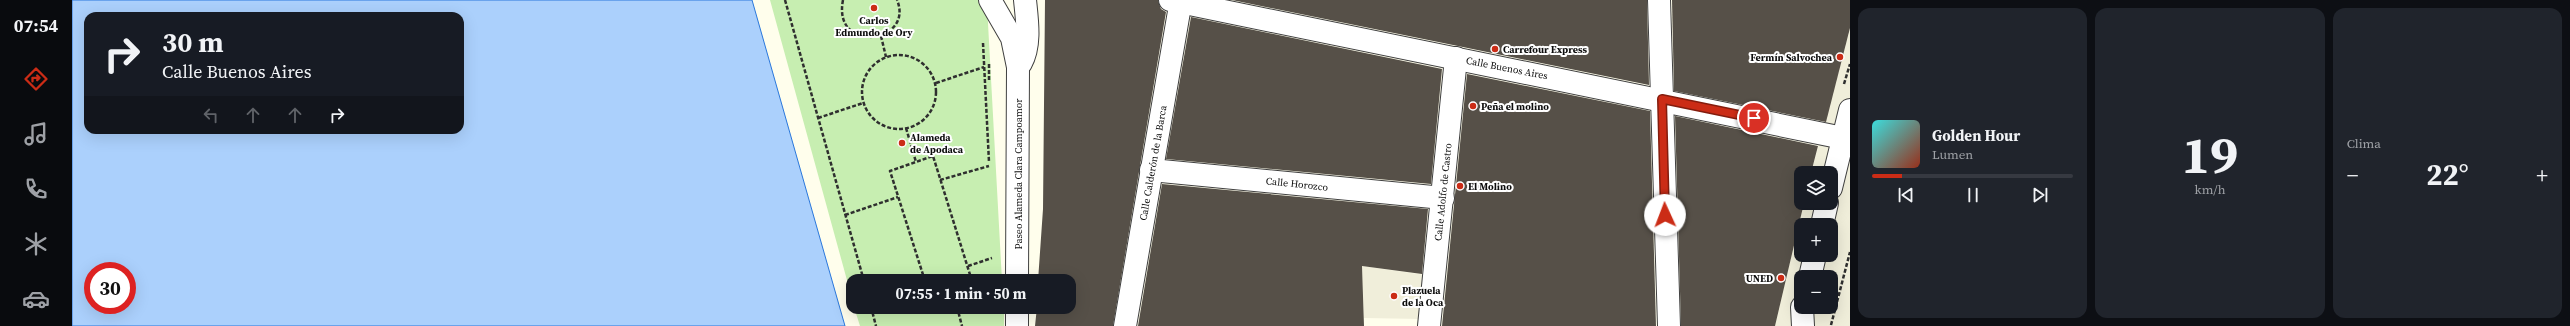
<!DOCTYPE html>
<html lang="es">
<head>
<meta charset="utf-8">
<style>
  :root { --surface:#171b24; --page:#20242c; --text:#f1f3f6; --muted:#9ea1a6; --line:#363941; --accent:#cb2c16 }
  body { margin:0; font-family:"Source Serif 4",serif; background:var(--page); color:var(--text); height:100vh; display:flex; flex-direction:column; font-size:15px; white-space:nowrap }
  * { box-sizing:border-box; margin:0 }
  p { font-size:13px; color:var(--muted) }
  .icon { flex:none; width:22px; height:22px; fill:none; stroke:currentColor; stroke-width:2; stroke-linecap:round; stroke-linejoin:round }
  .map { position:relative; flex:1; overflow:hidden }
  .side { display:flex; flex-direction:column; gap:8px; padding:8px; background:#0d0f14; width:720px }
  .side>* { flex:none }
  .banner { position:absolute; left:12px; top:12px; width:380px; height:122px; border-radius:12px; box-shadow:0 4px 16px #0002; background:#171b24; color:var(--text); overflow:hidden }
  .buttons { position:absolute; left:1722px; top:166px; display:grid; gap:8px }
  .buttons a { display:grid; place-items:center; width:44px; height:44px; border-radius:8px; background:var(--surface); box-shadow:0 4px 16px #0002; font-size:20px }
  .speed { position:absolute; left:12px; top:262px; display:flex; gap:8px; font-size:20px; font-weight:700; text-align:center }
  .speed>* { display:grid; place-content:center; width:52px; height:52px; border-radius:50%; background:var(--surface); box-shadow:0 4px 16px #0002; line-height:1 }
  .speed .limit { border:6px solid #d22; background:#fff; color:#111 }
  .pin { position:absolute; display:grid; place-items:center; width:34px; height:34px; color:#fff; margin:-17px; border:2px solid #fff; border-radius:50%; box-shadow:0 1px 4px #0007 }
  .me { position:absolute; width:44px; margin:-22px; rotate:358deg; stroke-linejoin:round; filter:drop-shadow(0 0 3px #0008) }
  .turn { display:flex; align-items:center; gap:14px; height:84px; padding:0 12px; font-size:18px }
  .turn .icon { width:52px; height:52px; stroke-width:2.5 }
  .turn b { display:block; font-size:28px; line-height:34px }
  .lanes { display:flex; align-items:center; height:38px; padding:0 12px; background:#0003; justify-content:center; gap:20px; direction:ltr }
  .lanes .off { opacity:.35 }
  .big { font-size:30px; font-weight:700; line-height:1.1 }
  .side .card { flex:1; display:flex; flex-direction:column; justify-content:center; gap:6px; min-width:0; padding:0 14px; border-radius:12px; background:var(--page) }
  .side .dial { align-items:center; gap:0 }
  .dial b { font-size:52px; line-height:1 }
  .song { display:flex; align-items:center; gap:12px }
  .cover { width:48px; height:48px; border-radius:6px; background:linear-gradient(135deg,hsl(180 70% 55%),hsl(10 70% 35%)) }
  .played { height:4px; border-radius:2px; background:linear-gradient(90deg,var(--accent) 15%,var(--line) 15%) }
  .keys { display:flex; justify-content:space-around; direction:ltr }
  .heat { display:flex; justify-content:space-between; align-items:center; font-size:22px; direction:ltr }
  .side .tiles { flex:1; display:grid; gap:8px; grid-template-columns:repeat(3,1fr) }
  .trip { position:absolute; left:774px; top:274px; width:230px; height:40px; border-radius:12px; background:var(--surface); box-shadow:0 4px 16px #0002; font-weight:700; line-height:40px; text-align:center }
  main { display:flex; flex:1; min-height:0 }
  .tabs { display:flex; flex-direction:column; width:72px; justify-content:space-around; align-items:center; background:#090b0e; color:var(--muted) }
  .tabs .icon { width:28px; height:28px }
  .tabs .current { color:var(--accent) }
  .tabs b { font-size:18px; color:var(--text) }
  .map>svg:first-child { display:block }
  .green { fill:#c7eeb1 }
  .plaza { fill:#f0eeda; fill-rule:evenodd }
  .water { fill:#abd0fc; stroke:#2a77db; fill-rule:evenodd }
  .building { fill:#565048 }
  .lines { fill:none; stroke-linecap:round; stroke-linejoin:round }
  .minor-casing { stroke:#404040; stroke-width:24 }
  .tertiary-casing { stroke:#404040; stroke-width:24 }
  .path { stroke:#2f2f2f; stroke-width:2.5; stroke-dasharray:4 2; stroke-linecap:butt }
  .minor { stroke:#fff; stroke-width:22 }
  .tertiary { stroke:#fff; stroke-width:22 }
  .route-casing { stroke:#841d0e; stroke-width:10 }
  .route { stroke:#cb2c16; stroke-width:7 }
  .poi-dot { fill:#cb2c16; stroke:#fff; stroke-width:1.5 }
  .labels { text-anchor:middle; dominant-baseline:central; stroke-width:4; stroke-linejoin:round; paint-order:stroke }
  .poi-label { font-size:10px; font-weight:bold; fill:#0d0d0d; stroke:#fff; text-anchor:start }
  .street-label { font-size:10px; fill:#0d0d0d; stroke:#fff }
</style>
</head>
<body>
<main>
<nav class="tabs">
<b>07:54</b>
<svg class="icon current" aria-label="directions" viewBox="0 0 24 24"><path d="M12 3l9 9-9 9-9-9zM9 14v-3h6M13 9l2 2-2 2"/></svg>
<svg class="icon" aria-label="music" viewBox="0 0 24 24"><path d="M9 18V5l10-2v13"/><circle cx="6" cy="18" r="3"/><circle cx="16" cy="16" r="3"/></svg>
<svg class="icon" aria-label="phone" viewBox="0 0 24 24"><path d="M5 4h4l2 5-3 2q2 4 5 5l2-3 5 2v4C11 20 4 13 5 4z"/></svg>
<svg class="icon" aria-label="climate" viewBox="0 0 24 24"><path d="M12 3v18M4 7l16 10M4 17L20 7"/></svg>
<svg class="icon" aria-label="car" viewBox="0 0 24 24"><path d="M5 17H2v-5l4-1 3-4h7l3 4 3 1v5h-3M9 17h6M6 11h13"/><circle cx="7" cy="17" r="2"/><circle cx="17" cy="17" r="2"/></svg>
</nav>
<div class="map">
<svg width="1778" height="326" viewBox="0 0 1778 326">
  <rect width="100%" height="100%" fill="#fffeec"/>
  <g class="green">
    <polygon points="698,0 910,0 915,5 930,281 781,281 781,302"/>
    <polygon points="782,307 932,307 932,326 788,326"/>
  </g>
  <g class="plaza">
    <path d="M1778,29V326H1703L1732,203H1759V173H1739ZM1729,225H1759V255H1729ZM1729,277H1759V307H1729Z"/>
    <polygon points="1290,266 1354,275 1350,319 1292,318"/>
  </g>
  <path class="water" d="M0,0H680L773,326H0ZM16,16H388V130H16ZM21,271H55V305H21Z"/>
  <g class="building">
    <polygon points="973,0 1086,0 1089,9 1094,12 1041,326 963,326 965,307 997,307 997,281 966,281 971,209"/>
    <polygon points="1160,0 1575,0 1577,85 1386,46"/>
    <polygon points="1600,0 1778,0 1778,28 1754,122 1602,91"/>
    <polygon points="1119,17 1370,69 1359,184 1094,159"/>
    <polygon points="1395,74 1578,111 1584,326 1370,326"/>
    <polygon points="1603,116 1746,146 1739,173 1729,173 1729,203 1732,203 1703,326 1609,326"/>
    <polygon points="1090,184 1356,209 1350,274 1290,266 1292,326 1066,326"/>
  </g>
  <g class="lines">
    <defs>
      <g id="minor">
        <polyline points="1098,0 1771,138"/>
        <polyline points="1587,0 1597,326"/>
        <polyline points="1079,170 1371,198"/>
        <polyline points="1759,188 1778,110"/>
        <polyline points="1750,225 1755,203"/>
        <polyline points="1738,277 1743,255"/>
        <polyline points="1730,307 1731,326"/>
        <polyline points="1053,326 1109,0"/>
        <polyline points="1357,326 1384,58"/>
      </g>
      <g id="tertiary">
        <polyline points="918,0 940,38 946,67 945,281"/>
        <path d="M949,63C959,45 955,20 953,0"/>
        <polyline points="945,326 945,307"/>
      </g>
    </defs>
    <use href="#minor" class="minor-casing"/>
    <use href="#tertiary" class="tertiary-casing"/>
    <g class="path">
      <polyline points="713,0 792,281"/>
      <path d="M771,0C760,55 843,43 825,0"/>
      <polyline points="809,36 814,57"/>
      <polyline points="911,43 917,162"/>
      <circle cx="827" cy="92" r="37"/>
      <polyline points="917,64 917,81"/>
      <polyline points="864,83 912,67"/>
      <polyline points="1772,84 1778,64"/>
      <polyline points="746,118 791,103"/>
      <polyline points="834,128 844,162"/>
      <polyline points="868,180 917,166"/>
      <polyline points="773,215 826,197"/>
      <polyline points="896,266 920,258"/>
      <polyline points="844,281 852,278"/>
      <polyline points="853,281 818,171 861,156 900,281"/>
      <polyline points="799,307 804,326"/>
      <polyline points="885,307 890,326"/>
      <polyline points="1759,325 1778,252"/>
    </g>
    <use href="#minor" class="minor"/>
    <use href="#tertiary" class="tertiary"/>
  </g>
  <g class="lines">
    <defs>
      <polyline id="route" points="1593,215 1590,99 1682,118"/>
    </defs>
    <use href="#route" class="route-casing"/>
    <use href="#route" class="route"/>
  </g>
  <g class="poi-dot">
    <circle cx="802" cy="8" r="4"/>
    <circle cx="1423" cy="49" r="4"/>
    <circle cx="1768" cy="57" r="4"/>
    <circle cx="1401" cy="106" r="4"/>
    <circle cx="830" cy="143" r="4"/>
    <circle cx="1388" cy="186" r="4"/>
    <circle cx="1709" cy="278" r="4"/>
    <circle cx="1322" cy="296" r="4"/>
  </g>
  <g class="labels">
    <g class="poi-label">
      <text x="802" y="20" text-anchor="middle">Carlos<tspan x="802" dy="12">Edmundo de Ory</tspan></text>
      <text x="1431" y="49">Carrefour Express</text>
      <text x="1760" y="57" text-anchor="end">Fermín Salvochea</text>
      <text x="1409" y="106">Peña el molino</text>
      <text x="838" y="137">Alameda<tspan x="838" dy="12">de Apodaca</tspan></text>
      <text x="1396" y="186">El Molino</text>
      <text x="1701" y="278" text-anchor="end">UNED</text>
      <text x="1330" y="290">Plazuela<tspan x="1330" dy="12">de la Oca</tspan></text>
    </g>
    <g class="street-label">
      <text transform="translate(1435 68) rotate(11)">Calle Buenos Aires</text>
      <text transform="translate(1081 163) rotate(-80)">Calle Calderón de la Barca</text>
      <text transform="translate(946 174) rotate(-90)">Paseo Alameda Clara Campoamor</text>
      <text transform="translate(1225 184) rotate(6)">Calle Horozco</text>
      <text transform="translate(1371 192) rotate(-84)">Calle Adolfo de Castro</text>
    </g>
  </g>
</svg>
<div class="buttons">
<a><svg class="icon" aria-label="layers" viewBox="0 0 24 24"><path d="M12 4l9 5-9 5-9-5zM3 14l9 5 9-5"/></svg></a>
<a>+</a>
<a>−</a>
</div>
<div class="speed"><div class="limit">30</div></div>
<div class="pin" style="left:1682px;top:118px;background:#d93025"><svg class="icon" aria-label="arrive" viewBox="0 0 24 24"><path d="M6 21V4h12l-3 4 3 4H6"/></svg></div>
<svg class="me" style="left:1593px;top:215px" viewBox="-20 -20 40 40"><circle r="19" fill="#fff"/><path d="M0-13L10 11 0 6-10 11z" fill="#cb2c16"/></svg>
<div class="trip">07:55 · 1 min · 50 m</div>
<div class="banner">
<div class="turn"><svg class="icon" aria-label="right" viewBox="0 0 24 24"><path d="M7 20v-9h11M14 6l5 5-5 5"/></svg><div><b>30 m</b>Calle Buenos Aires</div></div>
<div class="lanes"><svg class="icon off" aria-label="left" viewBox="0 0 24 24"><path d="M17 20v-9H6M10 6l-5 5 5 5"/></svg><svg class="icon off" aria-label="ahead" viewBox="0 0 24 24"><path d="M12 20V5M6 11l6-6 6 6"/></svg><svg class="icon off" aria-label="ahead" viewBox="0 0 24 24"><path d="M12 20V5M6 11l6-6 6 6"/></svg><svg class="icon" aria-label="right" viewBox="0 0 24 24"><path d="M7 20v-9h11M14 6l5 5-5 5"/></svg></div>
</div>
</div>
<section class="side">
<div class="tiles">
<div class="card">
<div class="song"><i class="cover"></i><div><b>Golden Hour</b><p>Lumen</p></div></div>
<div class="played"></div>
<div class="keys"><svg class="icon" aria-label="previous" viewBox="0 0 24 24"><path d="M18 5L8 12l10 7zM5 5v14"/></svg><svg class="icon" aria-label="pause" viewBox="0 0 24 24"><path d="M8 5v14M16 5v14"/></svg><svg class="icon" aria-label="next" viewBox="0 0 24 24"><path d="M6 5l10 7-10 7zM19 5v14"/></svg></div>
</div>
<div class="card dial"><b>19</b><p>km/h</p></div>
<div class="card"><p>Clima</p>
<div class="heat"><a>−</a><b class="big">22°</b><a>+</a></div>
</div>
</div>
</section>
</main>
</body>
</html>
